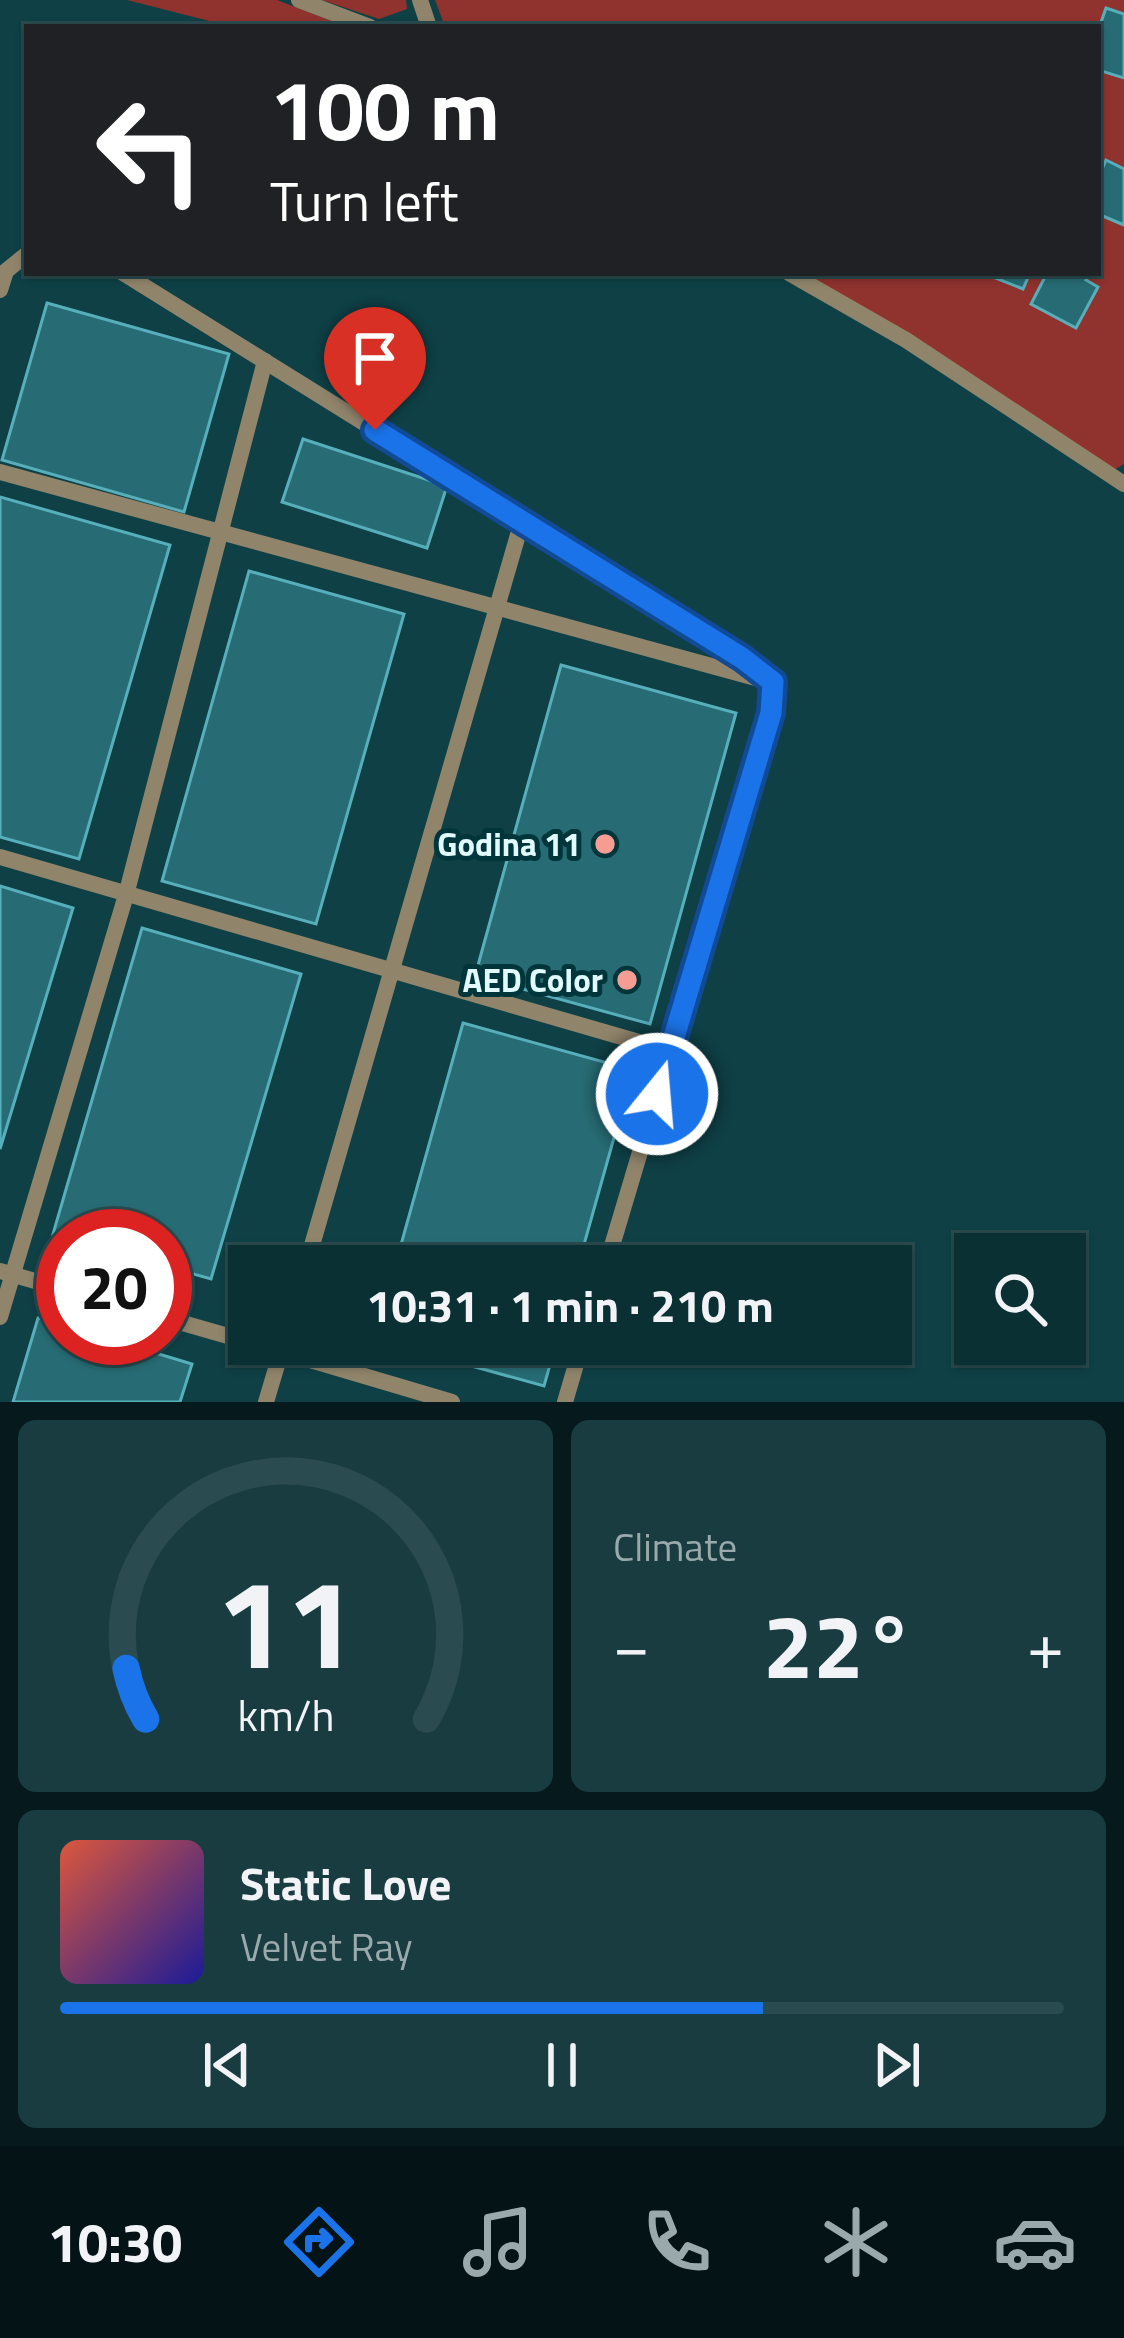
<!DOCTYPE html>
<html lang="en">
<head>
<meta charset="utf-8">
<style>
  :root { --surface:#0a3034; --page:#183c40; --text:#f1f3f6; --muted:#99a9ac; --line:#2a4b4f; --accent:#1a73e8 }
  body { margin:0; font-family:"Titillium Web",sans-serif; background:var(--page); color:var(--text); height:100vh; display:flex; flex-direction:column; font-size:45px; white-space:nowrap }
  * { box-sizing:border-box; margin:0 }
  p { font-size:39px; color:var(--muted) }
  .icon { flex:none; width:66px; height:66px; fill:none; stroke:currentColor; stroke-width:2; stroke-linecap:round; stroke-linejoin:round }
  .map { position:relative; height:1402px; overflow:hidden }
  .sheet { display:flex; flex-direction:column; gap:18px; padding:18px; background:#061a1d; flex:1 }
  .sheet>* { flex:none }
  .banner { position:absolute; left:24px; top:24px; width:1077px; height:252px; border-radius:0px; box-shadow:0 3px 9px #0004,0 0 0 3px var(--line); background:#202124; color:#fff; overflow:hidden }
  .tools { position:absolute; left:954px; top:1233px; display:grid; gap:24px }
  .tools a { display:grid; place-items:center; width:132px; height:132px; border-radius:0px; background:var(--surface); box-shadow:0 3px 9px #0004,0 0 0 3px var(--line); font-size:60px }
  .speed { position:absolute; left:36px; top:1209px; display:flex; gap:24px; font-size:60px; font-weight:700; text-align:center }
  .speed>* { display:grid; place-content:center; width:156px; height:156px; border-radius:50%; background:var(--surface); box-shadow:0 3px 9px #0004,0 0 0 3px var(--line); line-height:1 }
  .speed .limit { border:18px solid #d22; background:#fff; color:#111 }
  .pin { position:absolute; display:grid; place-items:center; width:102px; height:102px; color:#fff; margin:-123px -51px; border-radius:50% 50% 50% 0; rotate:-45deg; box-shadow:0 0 12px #0007 }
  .pin .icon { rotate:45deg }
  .me { position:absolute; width:132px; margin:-66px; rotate:17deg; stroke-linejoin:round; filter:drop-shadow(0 0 9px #0008) }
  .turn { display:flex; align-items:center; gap:42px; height:252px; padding:0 48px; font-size:54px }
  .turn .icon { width:156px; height:156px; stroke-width:2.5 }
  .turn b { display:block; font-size:84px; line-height:102px }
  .big { font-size:90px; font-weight:700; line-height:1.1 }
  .sheet .card { flex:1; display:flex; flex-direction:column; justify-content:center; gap:18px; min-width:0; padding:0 42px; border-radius:18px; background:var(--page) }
  .sheet .dial { align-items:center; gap:0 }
  .dial svg { height:312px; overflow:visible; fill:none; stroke:var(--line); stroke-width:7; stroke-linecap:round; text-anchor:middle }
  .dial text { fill:var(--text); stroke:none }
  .song { display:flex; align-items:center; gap:36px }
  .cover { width:144px; height:144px; border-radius:18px; background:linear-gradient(135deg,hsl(10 70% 55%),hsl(240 70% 35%)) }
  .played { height:12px; border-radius:6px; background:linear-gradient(90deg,var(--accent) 70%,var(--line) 70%) }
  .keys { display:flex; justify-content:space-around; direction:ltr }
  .heat { display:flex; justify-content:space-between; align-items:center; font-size:66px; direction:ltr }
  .sheet .tiles { flex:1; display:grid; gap:18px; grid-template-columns:1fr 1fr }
  .card:last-child { grid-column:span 2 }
  .trip { position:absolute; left:228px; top:1245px; width:684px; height:120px; border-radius:0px; background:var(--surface); box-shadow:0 3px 9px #0004,0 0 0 3px var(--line); font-weight:700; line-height:120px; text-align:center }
  .tab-bar { display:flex; height:192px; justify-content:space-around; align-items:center; background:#041315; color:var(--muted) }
  .tab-bar .icon { width:84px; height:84px }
  .tab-bar .current { color:var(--accent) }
  .tab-bar b { font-size:54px; color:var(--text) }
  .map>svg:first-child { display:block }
  .green { fill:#90322d }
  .building { fill:#276c74; stroke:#57afbb; stroke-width:3 }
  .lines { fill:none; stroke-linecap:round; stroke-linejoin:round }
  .lane { stroke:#90846b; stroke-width:16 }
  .route-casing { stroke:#114b97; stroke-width:30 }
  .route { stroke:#1a73e8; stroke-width:21 }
  .poi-dot { fill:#f59c93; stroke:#00363b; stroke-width:4.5 }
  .labels { text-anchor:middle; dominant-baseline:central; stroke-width:10; stroke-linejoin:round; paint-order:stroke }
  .poi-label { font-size:33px; font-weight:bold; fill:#e1fafd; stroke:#00363b; text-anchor:end }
</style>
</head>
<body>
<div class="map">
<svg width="1124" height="1402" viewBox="0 0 1124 1402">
  <rect width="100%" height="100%" fill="#0e4046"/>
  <g class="green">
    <polygon points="127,0 277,0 347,27 233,27"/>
    <polygon points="322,0 406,0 407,9 379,19"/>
    <polygon points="435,0 1124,0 1124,464 1114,470 804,273 1098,273 1098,27 445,27"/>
  </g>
  <g class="building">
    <polygon points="1106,8 1124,14 1124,78 1098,70 1098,31"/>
    <polygon points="1106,160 1124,169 1124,225 1098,214 1098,179"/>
    <polygon points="983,273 1030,273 1023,289"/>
    <polygon points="1047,273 1090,273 1086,280 1098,287 1076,328 1031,304"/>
    <polygon points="47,303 229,354 184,512 2,460"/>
    <polygon points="303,439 447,486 427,548 282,502"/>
    <polygon points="0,497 170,545 79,859 0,837"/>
    <polygon points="249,571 404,614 316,924 162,881"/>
    <polygon points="561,665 736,713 650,1024 475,976"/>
    <polygon points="0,886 73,908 0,1149"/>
    <polygon points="142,928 301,974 211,1279 165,1266 165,1236 53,1234"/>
    <polygon points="463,1023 633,1070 578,1266 395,1266"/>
    <polygon points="38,1318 63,1325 63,1338 106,1338 192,1364 180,1402 13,1402"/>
    <polygon points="392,1344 556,1344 544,1386"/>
  </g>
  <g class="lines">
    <g class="lane">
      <polyline points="299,0 370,27"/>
      <polyline points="420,0 429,27"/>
      <polyline points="123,273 742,658 773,683 771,713 606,1266"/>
      <polyline points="789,273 906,340 1124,484"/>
      <polyline points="0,290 6,271 27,254"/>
      <polyline points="0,472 763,680"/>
      <polyline points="0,857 670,1051"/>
      <polyline points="306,1266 522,521"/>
      <polyline points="0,1271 63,1289"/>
      <polyline points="0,1317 126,895 265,361"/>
      <polyline points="165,1318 249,1342"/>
      <polyline points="256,1344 452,1402"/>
      <polyline points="266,1402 283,1345"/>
      <polyline points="565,1402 582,1344"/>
    </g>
  </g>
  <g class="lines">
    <defs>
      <polyline id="route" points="375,430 742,658 773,682 771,713 657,1094"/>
    </defs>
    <use href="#route" class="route-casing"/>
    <use href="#route" class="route"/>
  </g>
  <g class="poi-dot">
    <circle cx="605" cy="844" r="12"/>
    <circle cx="627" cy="980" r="12"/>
  </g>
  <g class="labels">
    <g class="poi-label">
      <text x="581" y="844">Godina 11</text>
      <text x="603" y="980">AED Color</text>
    </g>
  </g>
</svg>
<div class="tools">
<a><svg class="icon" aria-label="search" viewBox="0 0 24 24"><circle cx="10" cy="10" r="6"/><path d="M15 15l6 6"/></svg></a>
</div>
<div class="speed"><div class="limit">20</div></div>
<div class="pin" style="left:375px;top:430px;background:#d93025"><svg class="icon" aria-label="arrive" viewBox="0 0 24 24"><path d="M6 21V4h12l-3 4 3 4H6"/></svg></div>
<svg class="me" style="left:657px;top:1094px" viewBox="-20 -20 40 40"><circle r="17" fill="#1a73e8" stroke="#fff" stroke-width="3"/><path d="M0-11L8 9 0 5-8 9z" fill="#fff"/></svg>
<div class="trip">10:31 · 1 min · 210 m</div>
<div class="banner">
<div class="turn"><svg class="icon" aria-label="left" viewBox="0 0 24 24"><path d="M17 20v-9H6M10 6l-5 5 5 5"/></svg><div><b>100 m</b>Turn left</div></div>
</div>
</div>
<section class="sheet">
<div class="tiles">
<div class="card dial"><svg viewBox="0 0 100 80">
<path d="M14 69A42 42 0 1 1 86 69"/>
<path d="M14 69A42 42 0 0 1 9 56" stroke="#1a73e8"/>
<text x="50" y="56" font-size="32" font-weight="700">11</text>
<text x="50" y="72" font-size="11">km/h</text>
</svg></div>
<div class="card"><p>Climate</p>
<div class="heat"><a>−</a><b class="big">22°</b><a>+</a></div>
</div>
<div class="card">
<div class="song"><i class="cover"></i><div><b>Static Love</b><p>Velvet Ray</p></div></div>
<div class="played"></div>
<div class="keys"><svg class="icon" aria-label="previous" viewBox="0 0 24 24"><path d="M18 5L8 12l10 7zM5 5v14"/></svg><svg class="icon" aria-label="pause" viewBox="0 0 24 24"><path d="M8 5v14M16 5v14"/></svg><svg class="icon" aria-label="next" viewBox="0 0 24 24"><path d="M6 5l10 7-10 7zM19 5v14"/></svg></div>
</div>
</div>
</section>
<nav class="tab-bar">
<b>10:30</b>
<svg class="icon current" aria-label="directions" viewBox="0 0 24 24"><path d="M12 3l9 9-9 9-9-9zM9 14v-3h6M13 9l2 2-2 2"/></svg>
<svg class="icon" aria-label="music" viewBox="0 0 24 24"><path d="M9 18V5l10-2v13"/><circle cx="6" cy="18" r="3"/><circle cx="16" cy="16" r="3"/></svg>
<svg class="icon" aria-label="phone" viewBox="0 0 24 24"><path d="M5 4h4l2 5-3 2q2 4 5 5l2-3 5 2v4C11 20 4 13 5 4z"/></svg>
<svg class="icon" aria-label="climate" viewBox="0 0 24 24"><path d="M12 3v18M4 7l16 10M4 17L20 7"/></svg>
<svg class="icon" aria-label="car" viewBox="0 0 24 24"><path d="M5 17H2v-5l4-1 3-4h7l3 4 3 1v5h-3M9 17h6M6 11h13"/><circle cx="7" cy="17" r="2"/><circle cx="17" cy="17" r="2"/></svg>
</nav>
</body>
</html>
